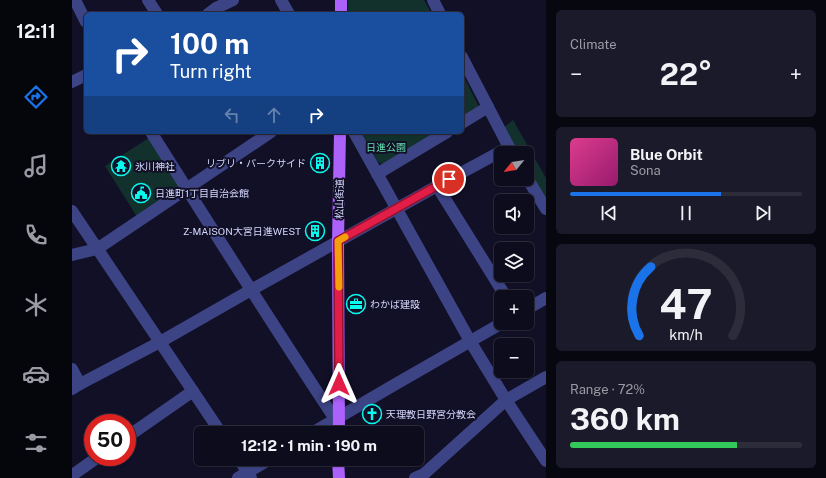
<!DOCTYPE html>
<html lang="en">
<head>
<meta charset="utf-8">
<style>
  :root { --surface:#0d0c1d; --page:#1b1a2a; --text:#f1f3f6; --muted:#9a9ba4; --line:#2d2c3b; --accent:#1a73e8 }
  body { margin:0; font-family:"Public Sans","Noto Sans JP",sans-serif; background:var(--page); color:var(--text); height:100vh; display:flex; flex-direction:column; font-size:15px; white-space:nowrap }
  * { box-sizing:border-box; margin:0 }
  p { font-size:13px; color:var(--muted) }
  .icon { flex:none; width:22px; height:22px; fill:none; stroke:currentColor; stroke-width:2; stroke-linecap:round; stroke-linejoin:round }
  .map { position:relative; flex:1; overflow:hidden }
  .panel { display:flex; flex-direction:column; gap:10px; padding:10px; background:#070710; width:280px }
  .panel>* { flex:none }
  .guide { position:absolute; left:12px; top:12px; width:380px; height:122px; border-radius:6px; box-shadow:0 1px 3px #0004,0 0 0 1px var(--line); background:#1a4fa0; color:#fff; overflow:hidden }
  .needle { width:26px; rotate:240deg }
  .fabs { position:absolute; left:422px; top:146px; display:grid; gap:8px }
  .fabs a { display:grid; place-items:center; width:40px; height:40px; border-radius:6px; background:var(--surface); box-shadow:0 1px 3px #0004,0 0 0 1px var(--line); font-size:20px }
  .speed { position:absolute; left:12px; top:414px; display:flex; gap:8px; font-size:20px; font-weight:700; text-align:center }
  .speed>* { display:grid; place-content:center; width:52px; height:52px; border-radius:50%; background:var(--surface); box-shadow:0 1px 3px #0004,0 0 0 1px var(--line); line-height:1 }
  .speed .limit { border:6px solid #d22; background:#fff; color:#111 }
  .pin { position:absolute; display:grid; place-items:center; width:34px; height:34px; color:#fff; margin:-17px; border:2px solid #fff; border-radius:50%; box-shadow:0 1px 4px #0007 }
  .me { position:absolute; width:44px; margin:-22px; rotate:0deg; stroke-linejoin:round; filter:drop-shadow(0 0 3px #0008) }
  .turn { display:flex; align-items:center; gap:14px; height:84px; padding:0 20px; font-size:18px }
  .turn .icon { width:52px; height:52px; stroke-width:2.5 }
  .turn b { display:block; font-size:28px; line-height:34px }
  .lanes { display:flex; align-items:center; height:38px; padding:0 20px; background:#0003; justify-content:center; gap:20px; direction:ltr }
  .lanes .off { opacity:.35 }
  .big { font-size:30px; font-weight:700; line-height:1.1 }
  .panel .widget { flex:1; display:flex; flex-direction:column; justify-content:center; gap:6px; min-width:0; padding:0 14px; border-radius:6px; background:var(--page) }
  .panel .dial { align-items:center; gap:0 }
  .dial svg { height:104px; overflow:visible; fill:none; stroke:var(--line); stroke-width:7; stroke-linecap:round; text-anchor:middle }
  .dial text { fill:var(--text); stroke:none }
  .song { display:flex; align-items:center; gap:12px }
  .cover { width:48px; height:48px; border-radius:6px; background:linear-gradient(135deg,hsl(330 70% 55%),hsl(320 70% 35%)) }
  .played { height:4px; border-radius:2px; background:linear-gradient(90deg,var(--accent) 65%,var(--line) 65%) }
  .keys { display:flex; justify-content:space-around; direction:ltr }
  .heat { display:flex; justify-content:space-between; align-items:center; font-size:22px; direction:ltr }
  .charge { height:6px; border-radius:3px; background:linear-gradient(90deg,#34c759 72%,var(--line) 0) }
  .trip { position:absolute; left:122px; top:426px; width:230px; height:40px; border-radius:6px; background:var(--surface); box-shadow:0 1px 3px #0004,0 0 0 1px var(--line); font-weight:700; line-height:40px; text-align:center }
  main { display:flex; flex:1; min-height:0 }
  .tab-bar { display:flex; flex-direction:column; width:72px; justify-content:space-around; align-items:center; background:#05050c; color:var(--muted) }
  .tab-bar .icon { width:28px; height:28px }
  .tab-bar .selected { color:var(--accent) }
  .tab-bar b { font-size:18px; color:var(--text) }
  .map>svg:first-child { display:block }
  .green { fill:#13312c }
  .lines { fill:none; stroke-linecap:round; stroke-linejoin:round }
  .minor { stroke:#3d4485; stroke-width:12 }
  .major { stroke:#ac61fb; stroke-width:12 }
  .route-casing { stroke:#92132f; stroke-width:10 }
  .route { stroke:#e11d48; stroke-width:7 }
  .slow { stroke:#f59e0b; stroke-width:7 }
  .labels { text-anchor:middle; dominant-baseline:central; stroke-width:4; stroke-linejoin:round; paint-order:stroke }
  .park-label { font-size:10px; fill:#64ddae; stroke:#111027 }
  .poi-label { font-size:10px; fill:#d7d8fe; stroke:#111027; text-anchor:start }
  .street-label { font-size:10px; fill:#d7d8fe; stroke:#111027 }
</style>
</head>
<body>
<main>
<nav class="tab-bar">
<b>12:11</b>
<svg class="icon selected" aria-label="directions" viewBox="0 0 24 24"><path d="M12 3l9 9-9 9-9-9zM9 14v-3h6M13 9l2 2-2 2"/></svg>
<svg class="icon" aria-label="music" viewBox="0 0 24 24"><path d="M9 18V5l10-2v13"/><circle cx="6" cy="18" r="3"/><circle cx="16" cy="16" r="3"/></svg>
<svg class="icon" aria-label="phone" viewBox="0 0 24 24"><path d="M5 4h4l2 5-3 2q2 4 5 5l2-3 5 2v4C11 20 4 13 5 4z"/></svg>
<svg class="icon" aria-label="climate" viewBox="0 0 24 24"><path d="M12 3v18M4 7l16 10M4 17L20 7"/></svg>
<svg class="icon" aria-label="car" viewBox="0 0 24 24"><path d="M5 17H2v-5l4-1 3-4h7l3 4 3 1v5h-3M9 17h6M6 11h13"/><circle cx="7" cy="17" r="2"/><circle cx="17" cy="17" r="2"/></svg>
<svg class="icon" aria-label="filters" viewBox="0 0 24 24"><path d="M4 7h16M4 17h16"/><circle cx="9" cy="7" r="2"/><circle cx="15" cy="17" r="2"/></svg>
</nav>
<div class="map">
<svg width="474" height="478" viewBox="0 0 474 478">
  <rect width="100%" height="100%" fill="#111027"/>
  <g class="green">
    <polygon points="276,0 352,0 360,14 276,14"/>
    <polygon points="390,73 406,105 406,109 390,118"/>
    <polygon points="441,120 474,178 474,196 471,198 455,170 455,153 445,153 431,128"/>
    <polygon points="289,132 367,132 312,165 306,162"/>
    <polygon points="80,136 114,189 67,220 33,166"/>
  </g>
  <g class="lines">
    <g class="minor">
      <polyline points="3,0 14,22"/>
      <polyline points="76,0 85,14"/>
      <polyline points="209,0 217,14"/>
      <polyline points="361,0 368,14"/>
      <polyline points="136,14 144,8 161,0"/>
      <polyline points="390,57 440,153"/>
      <polyline points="0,82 14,75"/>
      <polyline points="390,123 416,107"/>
      <path d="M79,132C138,226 198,320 259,413L267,416"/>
      <polyline points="282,132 398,341 434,400 474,461"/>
      <polyline points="305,174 375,132"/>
      <polyline points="455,178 474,209"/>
      <polyline points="365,186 434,297"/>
      <polyline points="0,211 149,433"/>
      <polyline points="0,255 25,249 199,132"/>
      <polyline points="455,309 474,298"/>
      <polyline points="0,369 8,384"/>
      <polyline points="0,389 8,384 88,342 179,290 365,186 437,147"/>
      <polyline points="240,433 322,385 430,323"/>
      <polyline points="55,437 121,391"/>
      <polyline points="167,459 179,478"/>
      <polyline points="2,474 26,457"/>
      <polyline points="166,478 198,459"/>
      <polyline points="343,478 352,474 434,400 474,377"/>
    </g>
    <g class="major">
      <polyline points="269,14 269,0"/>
      <polyline points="267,433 266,241 268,132"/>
      <polyline points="266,459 267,478"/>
    </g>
  </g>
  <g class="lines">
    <defs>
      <polyline id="route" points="267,384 266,241 377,179"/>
    </defs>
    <use href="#route" class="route-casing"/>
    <use href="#route" class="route"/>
    <polyline class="slow" points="267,287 266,241 273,237"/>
  </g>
  <defs>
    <symbol id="building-ring" viewBox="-11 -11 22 22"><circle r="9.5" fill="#111027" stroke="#09f9ee" stroke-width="1.5"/><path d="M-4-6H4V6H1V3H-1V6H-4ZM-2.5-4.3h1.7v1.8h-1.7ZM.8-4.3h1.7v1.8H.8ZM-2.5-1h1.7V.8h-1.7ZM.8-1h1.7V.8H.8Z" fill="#09f9ee"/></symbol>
    <symbol id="temple-ring" viewBox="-11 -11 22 22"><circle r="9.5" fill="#111027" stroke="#09f9ee" stroke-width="1.5"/><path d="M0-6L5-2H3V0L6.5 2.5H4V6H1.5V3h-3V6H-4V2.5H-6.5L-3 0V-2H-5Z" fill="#09f9ee"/></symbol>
    <symbol id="civic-ring" viewBox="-11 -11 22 22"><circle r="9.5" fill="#111027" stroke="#09f9ee" stroke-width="1.5"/><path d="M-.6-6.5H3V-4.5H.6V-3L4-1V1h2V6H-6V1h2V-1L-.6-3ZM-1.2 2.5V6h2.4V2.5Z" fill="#09f9ee"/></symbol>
    <symbol id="office-ring" viewBox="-11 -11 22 22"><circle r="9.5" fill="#111027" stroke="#09f9ee" stroke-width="1.5"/><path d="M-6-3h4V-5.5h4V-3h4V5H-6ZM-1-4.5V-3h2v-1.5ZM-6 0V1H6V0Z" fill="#09f9ee"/></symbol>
    <symbol id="church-ring" viewBox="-11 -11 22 22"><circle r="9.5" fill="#111027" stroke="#09f9ee" stroke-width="1.5"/><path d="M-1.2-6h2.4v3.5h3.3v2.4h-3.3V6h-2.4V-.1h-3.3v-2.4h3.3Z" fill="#09f9ee"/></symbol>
  </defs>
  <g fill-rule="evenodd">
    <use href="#building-ring" x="237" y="152" width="22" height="22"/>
    <use href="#temple-ring" x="38" y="155" width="22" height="22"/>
    <use href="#civic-ring" x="58" y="182" width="22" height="22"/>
    <use href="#building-ring" x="232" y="220" width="22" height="22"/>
    <use href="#office-ring" x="273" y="293" width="22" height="22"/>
    <use href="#church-ring" x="289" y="403" width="22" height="22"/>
  </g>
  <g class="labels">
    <g class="park-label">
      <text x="314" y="147">日進公園</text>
    </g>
    <g class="poi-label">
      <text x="234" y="163" text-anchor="end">リブリ・パークサイド</text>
      <text x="63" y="166">氷川神社</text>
      <text x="83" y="193">日進町1丁目自治会館</text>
      <text x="229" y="231" text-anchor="end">Z-MAISON大宮日進WEST</text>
      <text x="298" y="304">わかば建設</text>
      <text x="314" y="414">天理教日野宮分教会</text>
    </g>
    <g class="street-label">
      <text transform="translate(267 199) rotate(-89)">松山街道</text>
    </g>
  </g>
</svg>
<div class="fabs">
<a><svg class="needle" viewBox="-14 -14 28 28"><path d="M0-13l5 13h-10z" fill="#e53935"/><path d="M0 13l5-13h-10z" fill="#9a9ba4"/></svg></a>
<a><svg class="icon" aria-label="sound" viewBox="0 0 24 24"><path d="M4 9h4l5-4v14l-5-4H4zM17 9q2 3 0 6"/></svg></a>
<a><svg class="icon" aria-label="layers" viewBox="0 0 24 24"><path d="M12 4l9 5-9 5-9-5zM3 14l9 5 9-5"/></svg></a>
<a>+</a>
<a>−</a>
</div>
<div class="speed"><div class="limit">50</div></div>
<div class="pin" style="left:377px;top:179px;background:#d93025"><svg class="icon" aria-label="arrive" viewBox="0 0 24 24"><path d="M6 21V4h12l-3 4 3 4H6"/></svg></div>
<svg class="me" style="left:267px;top:384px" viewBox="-20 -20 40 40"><path d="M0-17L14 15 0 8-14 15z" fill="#e11d48" stroke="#fff" stroke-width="4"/></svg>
<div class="trip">12:12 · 1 min · 190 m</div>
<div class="guide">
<div class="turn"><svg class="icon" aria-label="right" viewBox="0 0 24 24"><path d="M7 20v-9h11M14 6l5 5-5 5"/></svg><div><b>100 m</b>Turn right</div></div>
<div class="lanes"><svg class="icon off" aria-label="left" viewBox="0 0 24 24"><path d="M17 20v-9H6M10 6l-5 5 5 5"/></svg><svg class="icon off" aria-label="ahead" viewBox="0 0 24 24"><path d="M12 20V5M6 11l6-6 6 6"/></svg><svg class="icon" aria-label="right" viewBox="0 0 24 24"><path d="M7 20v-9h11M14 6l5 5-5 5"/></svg></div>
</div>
</div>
<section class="panel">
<div class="widget"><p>Climate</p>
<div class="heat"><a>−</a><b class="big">22°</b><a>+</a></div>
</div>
<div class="widget">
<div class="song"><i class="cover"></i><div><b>Blue Orbit</b><p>Sona</p></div></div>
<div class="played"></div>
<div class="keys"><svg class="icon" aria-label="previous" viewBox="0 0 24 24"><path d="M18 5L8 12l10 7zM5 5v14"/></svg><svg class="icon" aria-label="pause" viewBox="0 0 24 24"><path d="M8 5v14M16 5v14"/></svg><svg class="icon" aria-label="next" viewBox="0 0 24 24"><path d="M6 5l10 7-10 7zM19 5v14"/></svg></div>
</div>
<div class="widget dial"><svg viewBox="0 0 100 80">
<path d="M14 69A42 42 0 1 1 86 69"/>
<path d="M14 69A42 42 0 0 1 23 16" stroke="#1a73e8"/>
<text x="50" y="56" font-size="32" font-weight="700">47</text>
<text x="50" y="72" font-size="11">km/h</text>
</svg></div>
<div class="widget"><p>Range · 72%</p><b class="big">360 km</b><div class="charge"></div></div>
</section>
</main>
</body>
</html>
